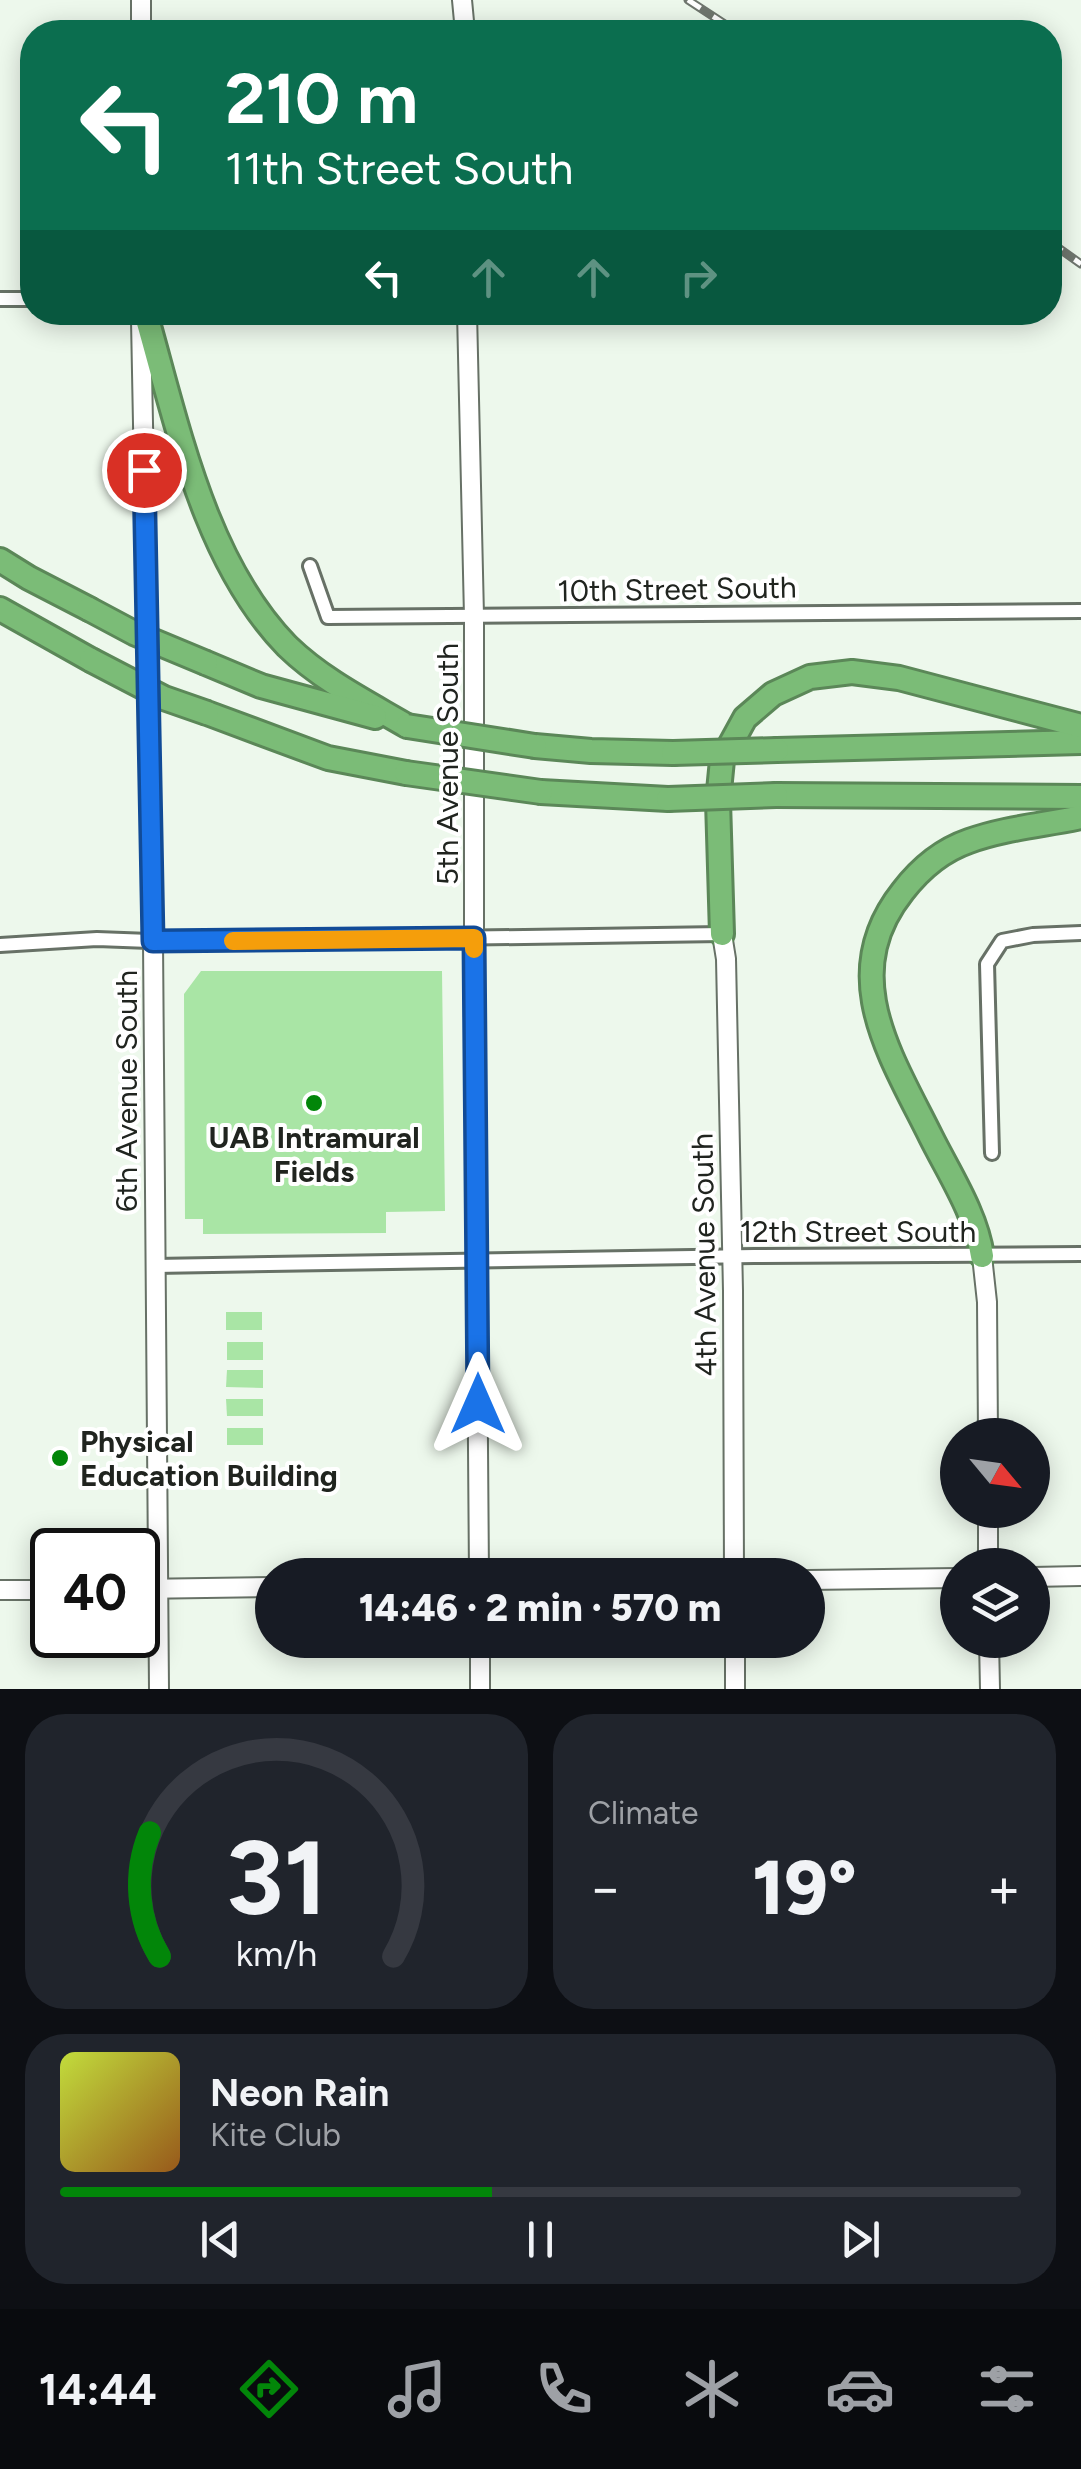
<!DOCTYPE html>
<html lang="en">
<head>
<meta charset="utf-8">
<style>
  :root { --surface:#171b24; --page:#20242c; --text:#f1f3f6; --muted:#9ea1a6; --line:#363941; --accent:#028609 }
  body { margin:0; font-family:Figtree,sans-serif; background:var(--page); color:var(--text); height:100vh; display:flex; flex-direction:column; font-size:38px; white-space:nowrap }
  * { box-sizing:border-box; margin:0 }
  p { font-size:32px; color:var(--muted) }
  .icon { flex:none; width:55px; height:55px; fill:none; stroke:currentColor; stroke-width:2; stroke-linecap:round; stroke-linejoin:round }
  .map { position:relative; height:1689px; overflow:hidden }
  .panel { display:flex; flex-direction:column; gap:25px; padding:25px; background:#0d0f14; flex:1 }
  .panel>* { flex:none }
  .banner { position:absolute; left:20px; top:20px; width:1042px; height:305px; border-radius:40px; box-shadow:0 5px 25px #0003; background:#0b6e4f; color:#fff; overflow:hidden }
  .needle { width:65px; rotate:119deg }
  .fabs { position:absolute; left:940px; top:1418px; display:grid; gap:20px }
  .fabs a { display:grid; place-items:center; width:110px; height:110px; border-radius:50%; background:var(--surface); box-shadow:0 5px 25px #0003; font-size:50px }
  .speed { position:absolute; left:30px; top:1528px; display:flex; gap:20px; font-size:50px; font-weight:700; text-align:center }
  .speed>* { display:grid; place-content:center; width:130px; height:130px; border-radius:50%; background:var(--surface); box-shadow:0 5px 25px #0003; line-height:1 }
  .speed .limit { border:5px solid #111; border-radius:15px; background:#fff; color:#111 }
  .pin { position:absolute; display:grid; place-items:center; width:85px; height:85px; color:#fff; margin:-42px; border:5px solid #fff; border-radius:50%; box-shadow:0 2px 10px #0007 }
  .me { position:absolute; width:110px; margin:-55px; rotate:0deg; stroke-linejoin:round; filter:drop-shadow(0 0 8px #0008) }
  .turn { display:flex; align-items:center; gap:35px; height:210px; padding:0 40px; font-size:45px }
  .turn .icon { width:130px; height:130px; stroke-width:2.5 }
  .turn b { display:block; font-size:70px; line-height:85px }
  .lanes { display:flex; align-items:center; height:95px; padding:0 40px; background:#0003; justify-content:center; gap:50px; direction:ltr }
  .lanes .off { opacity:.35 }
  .big { font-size:75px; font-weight:800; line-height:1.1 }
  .panel .widget { flex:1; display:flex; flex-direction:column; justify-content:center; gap:15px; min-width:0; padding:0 35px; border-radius:40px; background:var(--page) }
  .panel .dial { align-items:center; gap:0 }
  .dial svg { height:260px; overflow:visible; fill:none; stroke:var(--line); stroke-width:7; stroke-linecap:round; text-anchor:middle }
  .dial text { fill:var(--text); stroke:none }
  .song { display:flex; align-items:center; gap:30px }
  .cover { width:120px; height:120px; border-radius:15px; background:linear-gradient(135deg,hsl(70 70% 55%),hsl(30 70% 35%)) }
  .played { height:10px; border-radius:5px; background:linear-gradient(90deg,var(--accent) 45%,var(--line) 45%) }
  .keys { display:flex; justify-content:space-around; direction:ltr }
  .heat { display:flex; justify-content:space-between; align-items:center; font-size:55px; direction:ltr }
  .panel .tiles { flex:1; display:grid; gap:25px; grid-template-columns:1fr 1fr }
  .widget:last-child { grid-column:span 2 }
  .trip { position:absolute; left:255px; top:1558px; width:570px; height:100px; border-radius:50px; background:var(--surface); box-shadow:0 5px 25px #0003; font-weight:800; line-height:100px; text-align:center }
  .tab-bar { display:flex; height:160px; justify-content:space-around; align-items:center; background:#090b0e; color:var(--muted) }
  .tab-bar .icon { width:70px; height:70px }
  .tab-bar .selected { color:var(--accent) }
  .tab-bar b { font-size:45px; color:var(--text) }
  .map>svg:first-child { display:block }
  .green { fill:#a9e5a5 }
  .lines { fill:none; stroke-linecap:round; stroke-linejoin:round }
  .street-casing { stroke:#677166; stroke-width:18 }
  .secondary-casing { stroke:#677166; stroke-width:22 }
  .highway-casing { stroke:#5b8758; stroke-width:28 }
  .street { stroke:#fff; stroke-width:12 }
  .secondary { stroke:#fff; stroke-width:18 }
  .highway { stroke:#7bbc77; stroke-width:22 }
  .rail-casing { stroke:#6f766e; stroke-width:9 }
  .rail { stroke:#fff; stroke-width:5; stroke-dasharray:15; stroke-linecap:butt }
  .highway-bridge-casing { stroke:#5b8758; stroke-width:28; stroke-linecap:butt }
  .highway-bridge { stroke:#7bbc77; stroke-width:22 }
  .route-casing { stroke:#114b97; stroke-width:25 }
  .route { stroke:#1a73e8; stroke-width:18 }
  .slow { stroke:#f59e0b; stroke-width:18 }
  .poi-dot { fill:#028609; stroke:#fff; stroke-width:4 }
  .labels { text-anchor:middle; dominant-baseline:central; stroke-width:8; stroke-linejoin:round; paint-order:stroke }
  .street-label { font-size:30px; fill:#20241f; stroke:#fff }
  .poi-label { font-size:30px; font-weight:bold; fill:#20241f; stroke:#fff }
</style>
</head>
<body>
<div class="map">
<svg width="1081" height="1689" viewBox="0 0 1081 1689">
  <rect width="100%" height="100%" fill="#edf8ec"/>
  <g class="green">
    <polygon points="201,971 442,971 445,1211 386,1212 386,1233 203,1234 203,1219 185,1219 184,994"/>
    <rect x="226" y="1312" width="36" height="18"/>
    <rect x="227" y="1342" width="36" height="18"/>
    <polygon points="227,1370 263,1370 263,1388 226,1387"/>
    <polygon points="226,1399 263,1399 263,1416 227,1416"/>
    <rect x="227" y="1428" width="36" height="17"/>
  </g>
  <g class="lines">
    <defs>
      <g id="street">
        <polyline points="0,299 32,299"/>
        <polyline points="310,566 328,617 1081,611"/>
        <polyline points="0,945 97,939 176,942 722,934"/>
        <polyline points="992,1153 987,964 1002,941 1033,935 1081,933"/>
        <polyline points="155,1266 754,1256 1081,1254"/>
      </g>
      <g id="secondary">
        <polyline points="462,0 465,32"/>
        <polyline points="141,32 141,0"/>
        <polyline points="467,312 474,616 474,938 479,1575"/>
        <polyline points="141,320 153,941 159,1689"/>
        <polyline points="722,934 726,959 733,1291 734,1575"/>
        <polyline points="982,1256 987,1302 988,1435"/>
        <polyline points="988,1510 988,1565"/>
        <polyline points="1032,1577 1081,1576"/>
        <polyline points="808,1580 958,1578"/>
        <polyline points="138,1589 272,1587"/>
        <polyline points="0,1590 52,1590"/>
        <polyline points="480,1640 480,1689"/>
        <polyline points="735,1640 735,1689"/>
        <polyline points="989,1640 990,1689"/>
      </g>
      <g id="highway">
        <path d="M145,312C177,423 204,561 287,646C322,680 366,702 407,726"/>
        <polyline points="0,560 29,578 89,609"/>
        <polyline points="0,609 91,660"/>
        <polyline points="206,663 261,686 375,717"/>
        <polyline points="207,713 328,758 406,773"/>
        <polyline points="535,746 591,751 673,753"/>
        <polyline points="777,750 1081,742"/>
        <polyline points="541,792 668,799"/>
        <polyline points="776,795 1081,797"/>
        <polyline points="722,934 718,801 722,760 745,718 773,694 810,677 852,672 899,678 1081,726"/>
        <path d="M982,1256C976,1214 950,1175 931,1137C891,1056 836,975 903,891C920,869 943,850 969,841C1005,828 1044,825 1081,817"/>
      </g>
    </defs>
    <use href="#street" class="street-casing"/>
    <use href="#secondary" class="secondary-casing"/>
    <use href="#highway" class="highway-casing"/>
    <use href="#street" class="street"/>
    <use href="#secondary" class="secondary"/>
    <use href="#highway" class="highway"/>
    <defs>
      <g id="rail">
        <polyline points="688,0 737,32"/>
        <polyline points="1050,242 1081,264"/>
      </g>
    </defs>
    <use href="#rail" class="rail-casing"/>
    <use href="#rail" class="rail"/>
    <defs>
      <g id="highway-bridge">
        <polyline points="89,609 134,633 206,663"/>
        <polyline points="91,660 164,698 207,713"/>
        <polyline points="407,726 535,746"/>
        <polyline points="673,753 777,750"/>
        <polyline points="406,773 541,792"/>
        <polyline points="668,799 776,795"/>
      </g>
    </defs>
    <use href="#highway-bridge" class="highway-bridge-casing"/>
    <use href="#highway-bridge" class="highway-bridge"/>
  </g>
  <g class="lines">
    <defs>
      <polyline id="route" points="144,470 153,941 474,938 478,1404"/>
    </defs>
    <use href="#route" class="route-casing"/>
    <use href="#route" class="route"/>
    <polyline class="slow" points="233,941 474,938 474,949"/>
  </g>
  <g class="poi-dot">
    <circle cx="314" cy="1103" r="10"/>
    <circle cx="60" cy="1458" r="10"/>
  </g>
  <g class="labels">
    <g class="street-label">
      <text transform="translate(677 589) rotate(-1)">10th Street South</text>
      <text transform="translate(447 764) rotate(-90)">5th Avenue South</text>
      <text transform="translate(126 1091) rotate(-90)">6th Avenue South</text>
      <text x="858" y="1231">12th Street South</text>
      <text transform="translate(704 1255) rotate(-91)">4th Avenue South</text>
    </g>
    <g class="poi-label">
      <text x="314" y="1137">UAB Intramural<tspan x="314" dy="34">Fields</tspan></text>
      <text x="80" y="1441" text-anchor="start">Physical<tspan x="80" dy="34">Education Building</tspan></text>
    </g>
  </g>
</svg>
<div class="fabs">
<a><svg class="needle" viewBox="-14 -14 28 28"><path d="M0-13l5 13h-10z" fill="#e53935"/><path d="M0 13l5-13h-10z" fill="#9ea1a6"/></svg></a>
<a><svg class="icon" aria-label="layers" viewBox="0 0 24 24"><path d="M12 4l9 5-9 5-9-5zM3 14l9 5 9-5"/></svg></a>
</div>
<div class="speed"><div class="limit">40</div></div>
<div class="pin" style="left:144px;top:470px;background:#d93025"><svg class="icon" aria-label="arrive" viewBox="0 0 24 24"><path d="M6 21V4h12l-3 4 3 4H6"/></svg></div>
<svg class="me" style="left:478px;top:1404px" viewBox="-20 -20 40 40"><path d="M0-17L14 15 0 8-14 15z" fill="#1a73e8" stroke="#fff" stroke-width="4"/></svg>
<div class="trip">14:46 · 2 min · 570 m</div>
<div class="banner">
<div class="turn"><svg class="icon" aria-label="left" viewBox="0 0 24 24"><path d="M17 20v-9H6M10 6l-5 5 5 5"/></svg><div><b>210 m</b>11th Street South</div></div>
<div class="lanes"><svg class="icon" aria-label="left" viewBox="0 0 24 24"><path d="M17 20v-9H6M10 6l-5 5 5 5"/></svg><svg class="icon off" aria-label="ahead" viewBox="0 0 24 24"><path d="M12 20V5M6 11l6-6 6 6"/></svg><svg class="icon off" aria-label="ahead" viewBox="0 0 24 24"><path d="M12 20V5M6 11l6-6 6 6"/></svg><svg class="icon off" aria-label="right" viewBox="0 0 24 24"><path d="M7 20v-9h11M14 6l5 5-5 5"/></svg></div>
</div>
</div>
<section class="panel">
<div class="tiles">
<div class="widget dial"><svg viewBox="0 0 100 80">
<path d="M14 69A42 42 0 1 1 86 69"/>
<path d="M14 69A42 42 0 0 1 11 31" stroke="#028609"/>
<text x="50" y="56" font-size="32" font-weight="700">31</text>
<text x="50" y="72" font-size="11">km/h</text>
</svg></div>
<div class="widget"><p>Climate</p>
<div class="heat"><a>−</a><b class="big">19°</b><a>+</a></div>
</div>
<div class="widget">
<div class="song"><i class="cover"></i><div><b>Neon Rain</b><p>Kite Club</p></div></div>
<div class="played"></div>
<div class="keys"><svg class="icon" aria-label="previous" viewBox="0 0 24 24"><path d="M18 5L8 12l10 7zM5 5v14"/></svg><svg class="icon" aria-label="pause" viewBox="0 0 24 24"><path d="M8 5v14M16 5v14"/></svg><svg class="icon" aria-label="next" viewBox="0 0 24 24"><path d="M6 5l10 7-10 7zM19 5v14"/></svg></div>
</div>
</div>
</section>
<nav class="tab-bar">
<b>14:44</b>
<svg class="icon selected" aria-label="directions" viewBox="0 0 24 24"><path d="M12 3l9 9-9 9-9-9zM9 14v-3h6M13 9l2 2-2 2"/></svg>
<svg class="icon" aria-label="music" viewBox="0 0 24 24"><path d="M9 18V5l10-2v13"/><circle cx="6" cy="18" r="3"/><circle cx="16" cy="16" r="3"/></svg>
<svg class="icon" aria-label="phone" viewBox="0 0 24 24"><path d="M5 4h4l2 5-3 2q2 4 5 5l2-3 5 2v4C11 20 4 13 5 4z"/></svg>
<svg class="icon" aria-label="climate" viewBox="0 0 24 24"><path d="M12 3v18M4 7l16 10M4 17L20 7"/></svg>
<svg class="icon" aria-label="car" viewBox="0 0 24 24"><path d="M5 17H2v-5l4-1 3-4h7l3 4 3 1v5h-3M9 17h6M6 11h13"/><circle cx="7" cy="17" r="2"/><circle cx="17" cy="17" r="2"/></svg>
<svg class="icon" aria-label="filters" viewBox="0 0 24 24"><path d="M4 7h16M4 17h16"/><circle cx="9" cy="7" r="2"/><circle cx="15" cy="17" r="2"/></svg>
</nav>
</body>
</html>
